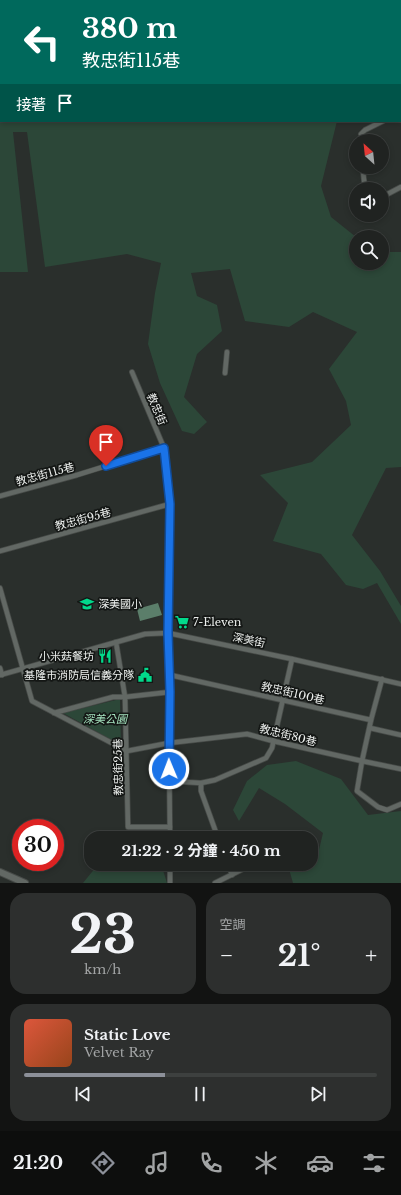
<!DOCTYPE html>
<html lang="zh-TW">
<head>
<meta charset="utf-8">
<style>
  :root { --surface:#202321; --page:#2d2f2e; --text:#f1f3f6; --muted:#a2a4a5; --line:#3d403f; --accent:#8c9099 }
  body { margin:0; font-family:"Libre Baskerville","Noto Sans TC",serif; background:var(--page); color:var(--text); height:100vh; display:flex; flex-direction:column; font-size:15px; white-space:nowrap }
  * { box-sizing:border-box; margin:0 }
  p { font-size:13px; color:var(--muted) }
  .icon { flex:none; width:22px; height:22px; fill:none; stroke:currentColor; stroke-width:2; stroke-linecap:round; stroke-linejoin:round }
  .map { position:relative; height:883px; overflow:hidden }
  .side { display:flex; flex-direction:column; gap:10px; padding:10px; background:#121312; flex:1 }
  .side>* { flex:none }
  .hud { position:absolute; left:0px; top:0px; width:401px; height:122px; box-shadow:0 2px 6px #0003,0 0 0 1px var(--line); background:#00695c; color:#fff; overflow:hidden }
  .needle { width:26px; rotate:333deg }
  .buttons { position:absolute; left:349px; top:134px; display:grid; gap:8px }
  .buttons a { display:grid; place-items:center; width:40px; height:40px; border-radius:50%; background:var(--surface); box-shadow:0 2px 6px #0003,0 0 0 1px var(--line); font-size:20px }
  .speed { position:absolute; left:12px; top:819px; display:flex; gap:8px; font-size:20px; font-weight:700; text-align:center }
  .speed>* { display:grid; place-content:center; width:52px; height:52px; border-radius:50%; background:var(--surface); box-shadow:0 2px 6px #0003,0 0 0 1px var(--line); line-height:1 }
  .speed .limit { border:6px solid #d22; background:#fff; color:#111 }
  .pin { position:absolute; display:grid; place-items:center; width:34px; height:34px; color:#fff; margin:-41px -17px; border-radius:50% 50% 50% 0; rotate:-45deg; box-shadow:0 0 4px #0007 }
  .pin .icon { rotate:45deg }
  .me { position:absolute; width:44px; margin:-22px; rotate:359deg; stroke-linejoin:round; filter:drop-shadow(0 0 3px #0008) }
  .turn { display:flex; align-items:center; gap:14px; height:84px; padding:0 16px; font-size:18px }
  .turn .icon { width:52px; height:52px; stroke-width:2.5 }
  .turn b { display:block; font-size:28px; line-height:34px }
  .then { display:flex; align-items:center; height:38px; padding:0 16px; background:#0003; gap:8px; font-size:15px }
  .big { font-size:30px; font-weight:700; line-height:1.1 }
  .side .tile { flex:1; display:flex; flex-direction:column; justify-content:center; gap:6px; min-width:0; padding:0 14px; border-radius:16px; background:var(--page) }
  .side .dial { align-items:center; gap:0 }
  .dial b { font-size:52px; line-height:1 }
  .song { display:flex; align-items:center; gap:12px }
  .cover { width:48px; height:48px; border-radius:6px; background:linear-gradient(135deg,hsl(10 70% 55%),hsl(20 70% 35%)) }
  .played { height:4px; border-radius:2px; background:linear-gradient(90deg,var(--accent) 40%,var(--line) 40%) }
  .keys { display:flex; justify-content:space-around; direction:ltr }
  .heat { display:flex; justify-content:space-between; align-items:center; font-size:22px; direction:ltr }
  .side .tiles { flex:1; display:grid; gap:10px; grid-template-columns:1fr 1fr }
  .tile:last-child { grid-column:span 2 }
  .trip { position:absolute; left:84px; top:831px; width:234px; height:40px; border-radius:16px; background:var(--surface); box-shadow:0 2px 6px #0003,0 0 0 1px var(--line); font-weight:700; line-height:40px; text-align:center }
  .menu { display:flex; height:64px; justify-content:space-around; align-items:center; background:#0d0e0d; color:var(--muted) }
  .menu .icon { width:28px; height:28px }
  .menu .current { color:var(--accent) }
  .menu b { font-size:18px; color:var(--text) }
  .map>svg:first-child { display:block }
  .green { fill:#2c4738 }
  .water { fill:#5b7e6a }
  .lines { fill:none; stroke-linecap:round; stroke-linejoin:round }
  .minor-casing { stroke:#474b48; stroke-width:6 }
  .tertiary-casing { stroke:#474b48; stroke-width:8 }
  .minor { stroke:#626864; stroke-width:4.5 }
  .tertiary { stroke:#626864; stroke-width:6 }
  .route-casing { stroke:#114b97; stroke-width:10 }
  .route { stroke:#1a73e8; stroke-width:7 }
  .labels { text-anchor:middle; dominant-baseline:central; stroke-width:3.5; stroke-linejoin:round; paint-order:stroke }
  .street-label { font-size:11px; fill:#edf0ee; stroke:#141715 }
  .poi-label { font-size:11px; fill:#edf0ee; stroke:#141715; text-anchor:start }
  .park-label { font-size:11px; font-style:italic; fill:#a5e3bf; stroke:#141715 }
</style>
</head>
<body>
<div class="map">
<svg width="401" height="883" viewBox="0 0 401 883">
  <rect width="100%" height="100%" fill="#2a2f2c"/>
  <g class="green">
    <polygon points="0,0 86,1 1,1 1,121 337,121 321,186 331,217 356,237 356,263 382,263 382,252 401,252 401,467 386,468 352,535 380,571 401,606 401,624 377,583 363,589 346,585 321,554 273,541 288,503 260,475 312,462 351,425 346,401 329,369 357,332 313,312 289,327 245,321 230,269 191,273 197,296 217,305 222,331 197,354 184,397 207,422 194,434 182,431 160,383 148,344 155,293 161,263 127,254 45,267 27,132 13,132 28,272 0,272"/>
    <polygon points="195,0 401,0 401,81 400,81 400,1 193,1"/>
    <polygon points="120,699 121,745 63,713"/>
    <polygon points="296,761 341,779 368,815 401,811 401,883 293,883 289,869 299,864 311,864 311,858 318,854 323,833 285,804 259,788 239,821 233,810 247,781 267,765"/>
    <polygon points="102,864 161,864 167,883 83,883 96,867"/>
  </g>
  <polygon class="water" points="158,603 162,615 140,621 137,609"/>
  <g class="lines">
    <defs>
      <g id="minor">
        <polyline points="400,112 401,112"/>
        <polyline points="361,134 365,130 383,121"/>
        <polyline points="363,171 365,189"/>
        <polyline points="382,197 401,187"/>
        <polyline points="132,372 164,448 170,504 168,633 170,692 169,743 170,838"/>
        <polyline points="225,373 227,352"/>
        <polyline points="0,496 77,475 164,448"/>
        <polyline points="0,551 170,504"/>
        <polyline points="0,588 32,701 127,751 169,743 247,734 273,741 362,761 371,720"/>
        <polyline points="116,642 125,697 128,827 170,827"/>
        <polyline points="0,668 2,675"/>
        <polyline points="0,675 145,634 168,633 292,659 401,684"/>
        <polyline points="170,675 371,720 382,679"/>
        <polyline points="54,713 113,697 125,697 170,692"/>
        <polyline points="370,728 401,735"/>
        <polyline points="401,769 362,761 357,791 378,807 387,810 401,804"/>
        <polyline points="169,781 201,783 215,780 266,758 272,748 292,659"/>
        <polyline points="201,783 201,791 218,838"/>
        <polyline points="228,864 232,875"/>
        <polyline points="170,883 170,864"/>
        <polyline points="215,883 253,864"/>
      </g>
      <polyline id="tertiary" points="0,872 25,883"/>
    </defs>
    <use href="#minor" class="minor-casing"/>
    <use href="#tertiary" class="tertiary-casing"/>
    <use href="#minor" class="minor"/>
    <use href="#tertiary" class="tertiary"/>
  </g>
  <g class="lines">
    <defs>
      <polyline id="route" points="106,466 164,448 170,504 168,633 170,692 169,769"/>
    </defs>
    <use href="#route" class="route-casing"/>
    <use href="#route" class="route"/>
  </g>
  <defs>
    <symbol id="school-bare" viewBox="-9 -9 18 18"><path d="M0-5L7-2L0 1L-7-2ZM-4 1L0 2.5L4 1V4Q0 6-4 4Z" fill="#02d98b" stroke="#141715" stroke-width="2.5" paint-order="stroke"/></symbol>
    <symbol id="supermarket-bare" viewBox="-9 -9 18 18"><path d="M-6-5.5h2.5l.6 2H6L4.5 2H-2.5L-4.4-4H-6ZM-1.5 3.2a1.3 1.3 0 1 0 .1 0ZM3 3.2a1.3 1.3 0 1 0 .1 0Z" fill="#02d98b" stroke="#141715" stroke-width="2.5" paint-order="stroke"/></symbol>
    <symbol id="restaurant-bare" viewBox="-9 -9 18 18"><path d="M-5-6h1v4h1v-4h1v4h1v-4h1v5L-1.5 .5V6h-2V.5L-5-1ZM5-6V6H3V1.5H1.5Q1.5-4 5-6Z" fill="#02d98b" stroke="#141715" stroke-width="2.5" paint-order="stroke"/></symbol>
    <symbol id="civic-bare" viewBox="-9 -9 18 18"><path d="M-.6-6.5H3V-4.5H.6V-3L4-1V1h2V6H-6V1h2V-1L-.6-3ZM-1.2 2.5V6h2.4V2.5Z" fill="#02d98b" stroke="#141715" stroke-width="2.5" paint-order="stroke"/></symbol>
  </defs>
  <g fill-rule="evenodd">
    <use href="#school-bare" x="77" y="594" width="20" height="20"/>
    <use href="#supermarket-bare" x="172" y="612" width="20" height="20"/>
    <use href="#restaurant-bare" x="95" y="646" width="20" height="20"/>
    <use href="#civic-bare" x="135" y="665" width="20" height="20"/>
  </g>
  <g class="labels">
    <g class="street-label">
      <text transform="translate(157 409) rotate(67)">教忠街</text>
      <text transform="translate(45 474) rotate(-15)">教忠街115巷</text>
      <text transform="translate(83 519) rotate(-15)">教忠街95巷</text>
      <text transform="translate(249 640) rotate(12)">深美街</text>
      <text transform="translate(293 693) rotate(13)">教忠街100巷</text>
      <text transform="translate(288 735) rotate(14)">教忠街80巷</text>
      <text transform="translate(118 767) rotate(-91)">教忠街25巷</text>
    </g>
    <g class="poi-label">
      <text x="98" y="604">深美國小</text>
      <text x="193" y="622">7-Eleven</text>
      <text x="94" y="656" text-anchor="end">小米菇餐坊</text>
      <text x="134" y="675" text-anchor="end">基隆市消防局信義分隊</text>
    </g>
    <g class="park-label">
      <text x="105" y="719">深美公園</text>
    </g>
  </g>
</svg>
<div class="buttons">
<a><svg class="needle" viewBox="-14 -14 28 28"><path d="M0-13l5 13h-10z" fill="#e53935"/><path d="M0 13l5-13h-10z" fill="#a2a4a5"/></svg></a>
<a><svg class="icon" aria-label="sound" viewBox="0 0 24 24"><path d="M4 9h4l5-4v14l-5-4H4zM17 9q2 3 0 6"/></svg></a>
<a><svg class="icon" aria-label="search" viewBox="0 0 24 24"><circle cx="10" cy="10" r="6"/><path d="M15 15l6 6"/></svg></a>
</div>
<div class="speed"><div class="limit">30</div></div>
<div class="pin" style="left:106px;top:466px;background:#d93025"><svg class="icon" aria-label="arrive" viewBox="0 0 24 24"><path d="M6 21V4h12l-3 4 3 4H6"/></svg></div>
<svg class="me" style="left:169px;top:769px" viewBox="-20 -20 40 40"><circle r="17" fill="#1a73e8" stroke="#fff" stroke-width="3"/><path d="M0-11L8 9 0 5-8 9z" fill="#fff"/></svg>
<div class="trip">21:22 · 2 分鐘 · 450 m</div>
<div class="hud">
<div class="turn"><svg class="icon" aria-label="left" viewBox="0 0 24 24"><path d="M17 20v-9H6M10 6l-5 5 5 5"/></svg><div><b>380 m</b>教忠街115巷</div></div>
<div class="then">接著<svg class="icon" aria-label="arrive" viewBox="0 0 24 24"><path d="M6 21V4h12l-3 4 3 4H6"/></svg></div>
</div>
</div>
<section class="side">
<div class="tiles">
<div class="tile dial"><b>23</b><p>km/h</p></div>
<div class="tile"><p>空調</p>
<div class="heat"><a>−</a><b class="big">21°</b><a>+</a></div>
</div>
<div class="tile">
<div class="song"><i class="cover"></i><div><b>Static Love</b><p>Velvet Ray</p></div></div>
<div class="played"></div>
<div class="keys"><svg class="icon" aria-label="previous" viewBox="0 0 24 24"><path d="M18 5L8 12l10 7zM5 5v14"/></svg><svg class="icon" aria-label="pause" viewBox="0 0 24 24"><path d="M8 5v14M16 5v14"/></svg><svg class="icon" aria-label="next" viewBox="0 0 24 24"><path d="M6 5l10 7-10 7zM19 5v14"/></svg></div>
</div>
</div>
</section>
<nav class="menu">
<b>21:20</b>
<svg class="icon current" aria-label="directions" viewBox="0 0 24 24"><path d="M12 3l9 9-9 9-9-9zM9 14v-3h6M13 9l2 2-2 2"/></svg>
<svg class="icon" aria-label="music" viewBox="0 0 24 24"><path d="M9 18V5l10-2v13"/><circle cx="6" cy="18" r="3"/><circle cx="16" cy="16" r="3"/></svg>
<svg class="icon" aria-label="phone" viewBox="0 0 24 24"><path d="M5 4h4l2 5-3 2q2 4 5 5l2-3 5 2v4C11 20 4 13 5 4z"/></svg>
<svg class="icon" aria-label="climate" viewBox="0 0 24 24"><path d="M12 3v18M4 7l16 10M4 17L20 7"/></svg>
<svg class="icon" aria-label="car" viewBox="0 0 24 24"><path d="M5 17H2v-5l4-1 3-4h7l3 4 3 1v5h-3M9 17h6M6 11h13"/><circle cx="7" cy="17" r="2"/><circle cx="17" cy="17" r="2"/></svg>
<svg class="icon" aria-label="filters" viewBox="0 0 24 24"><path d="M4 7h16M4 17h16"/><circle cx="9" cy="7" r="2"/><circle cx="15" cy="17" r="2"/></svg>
</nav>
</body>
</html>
